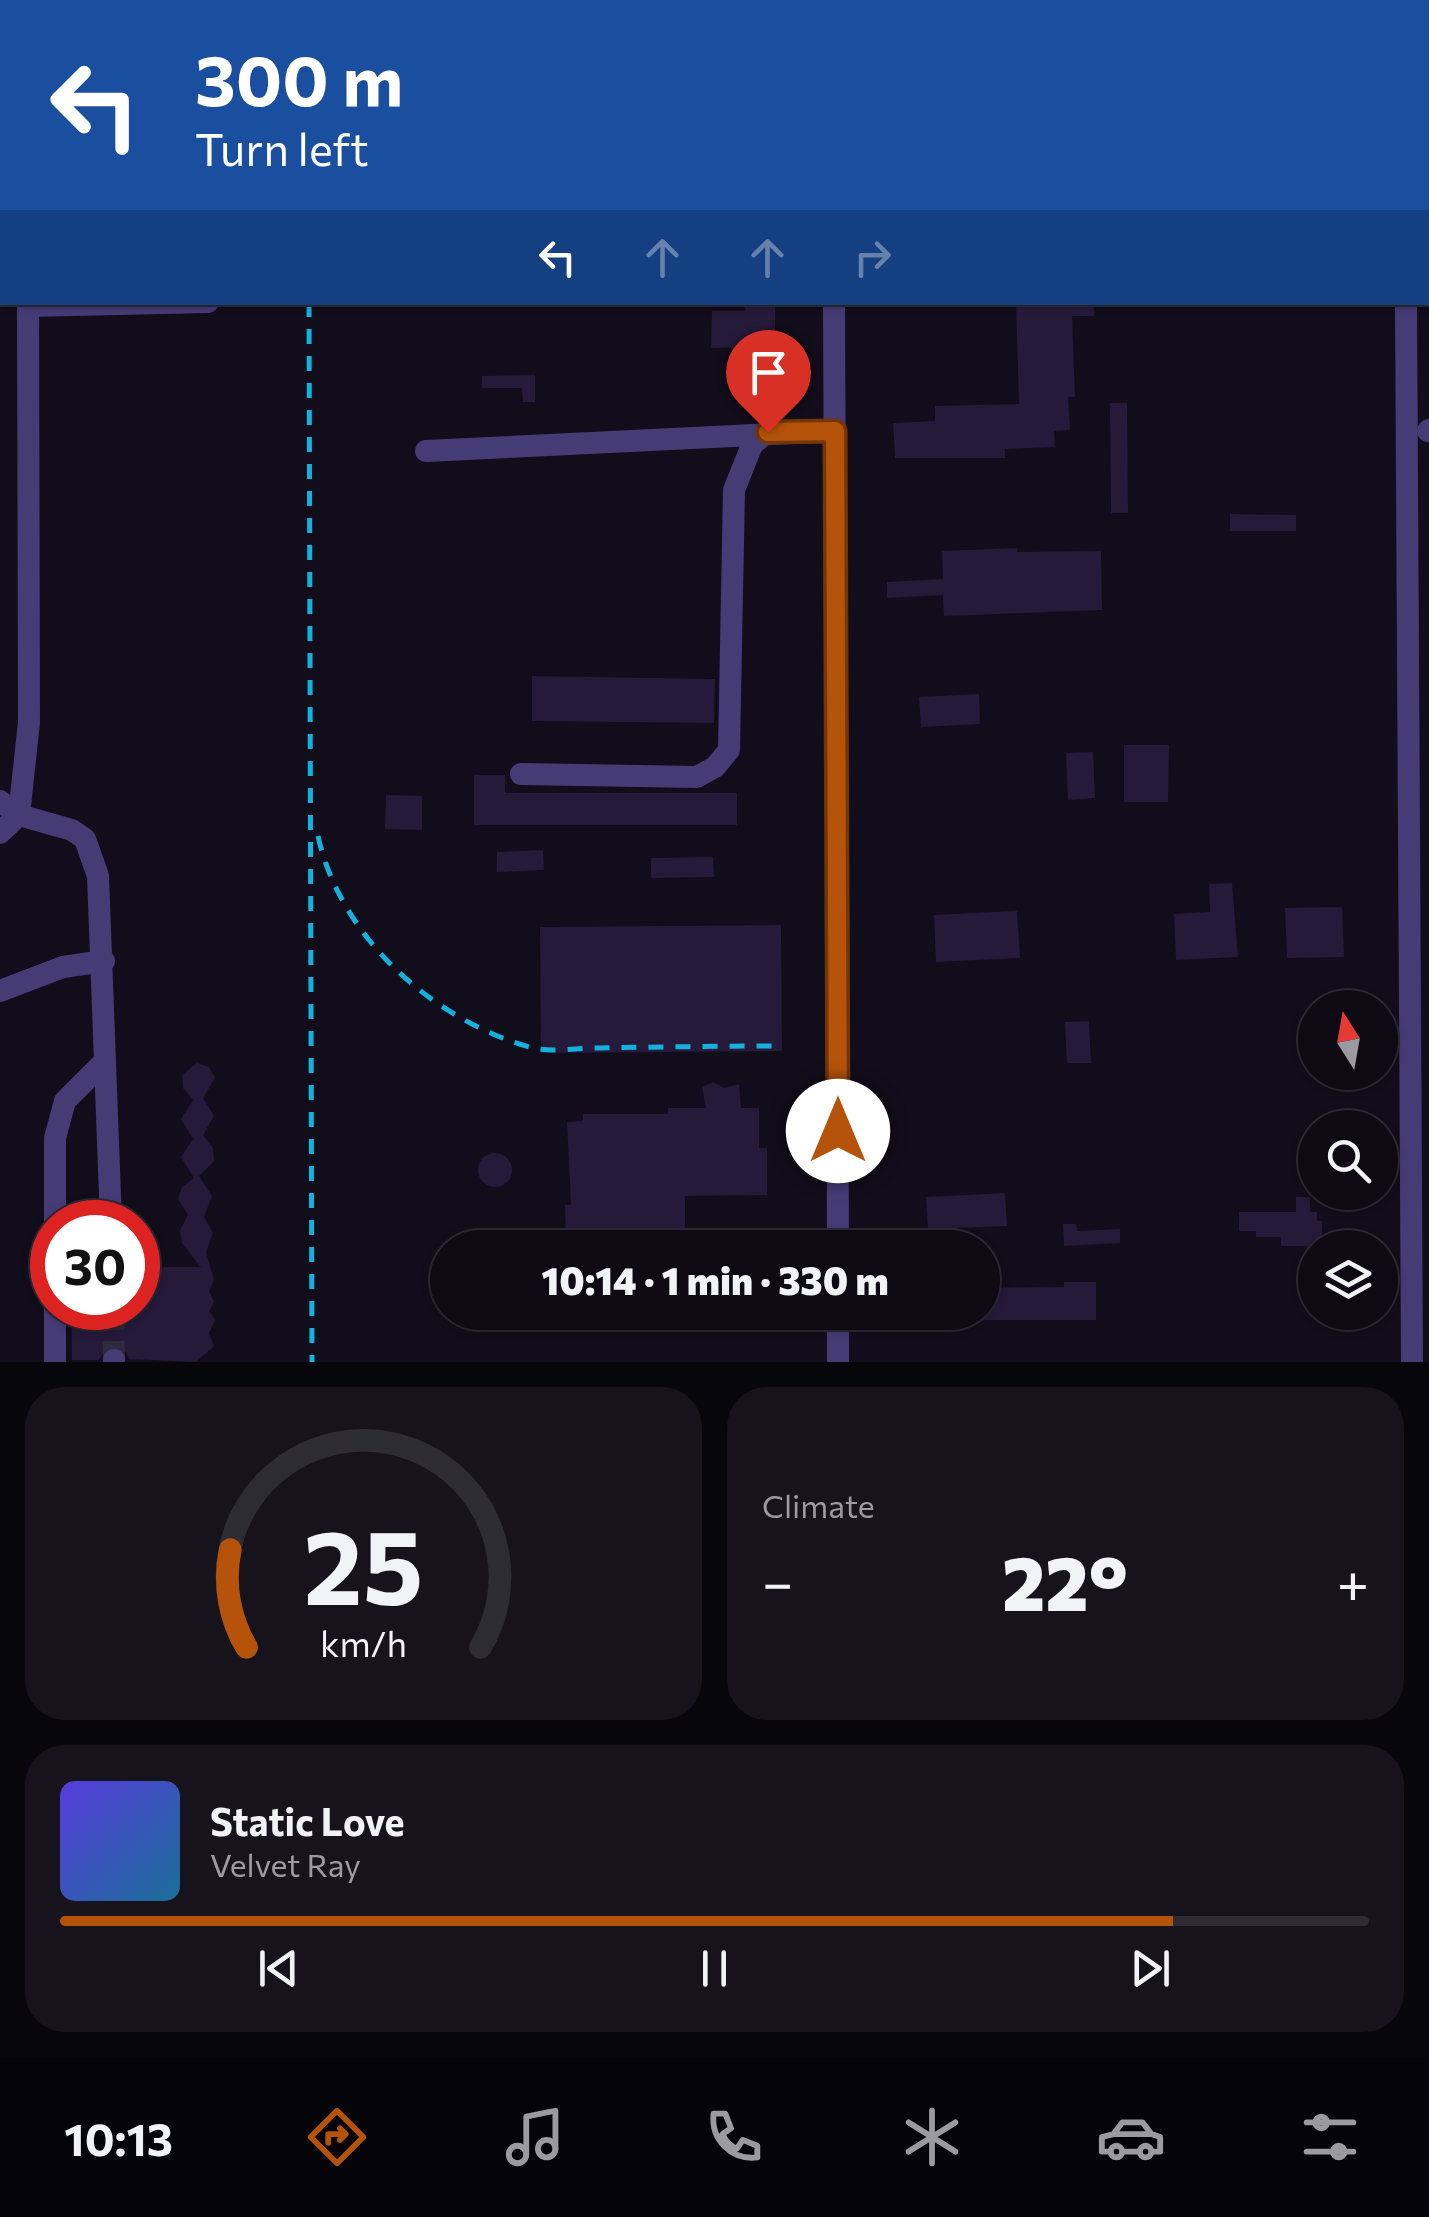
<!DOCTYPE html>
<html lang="en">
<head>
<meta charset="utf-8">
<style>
  :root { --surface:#0d0a14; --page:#16131d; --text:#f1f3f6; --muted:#9a9aa0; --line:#2d2b34; --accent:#b45309 }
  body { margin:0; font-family:Commissioner,sans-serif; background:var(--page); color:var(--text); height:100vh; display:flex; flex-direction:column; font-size:38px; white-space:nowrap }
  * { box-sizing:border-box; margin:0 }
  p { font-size:32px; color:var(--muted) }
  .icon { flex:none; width:55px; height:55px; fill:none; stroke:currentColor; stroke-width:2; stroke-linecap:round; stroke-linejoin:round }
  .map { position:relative; height:1362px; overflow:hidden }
  .sheet { display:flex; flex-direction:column; gap:25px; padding:25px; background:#07060b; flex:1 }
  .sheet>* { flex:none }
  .top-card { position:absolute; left:0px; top:0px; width:1430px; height:305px; box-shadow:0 2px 8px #0004,0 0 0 2px var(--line); background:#1a4fa0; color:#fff; overflow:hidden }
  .needle { width:65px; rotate:349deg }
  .tools { position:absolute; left:1298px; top:990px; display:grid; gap:20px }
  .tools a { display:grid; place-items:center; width:100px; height:100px; border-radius:50%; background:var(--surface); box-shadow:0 2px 8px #0004,0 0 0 2px var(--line); font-size:50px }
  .speed { position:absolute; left:30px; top:1200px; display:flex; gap:20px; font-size:50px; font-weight:700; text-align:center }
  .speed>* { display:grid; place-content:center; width:130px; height:130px; border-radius:50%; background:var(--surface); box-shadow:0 2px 8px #0004,0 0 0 2px var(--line); line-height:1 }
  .speed .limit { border:15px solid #d22; background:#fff; color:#111 }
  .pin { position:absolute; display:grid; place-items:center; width:85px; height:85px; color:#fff; margin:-102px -42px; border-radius:50% 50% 50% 0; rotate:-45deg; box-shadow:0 0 10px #0007 }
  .pin .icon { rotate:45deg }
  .me { position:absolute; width:110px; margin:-55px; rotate:0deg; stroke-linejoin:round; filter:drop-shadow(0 0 8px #0008) }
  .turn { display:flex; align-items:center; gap:35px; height:210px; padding:0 30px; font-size:45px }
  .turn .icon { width:130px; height:130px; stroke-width:2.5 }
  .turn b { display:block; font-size:70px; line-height:85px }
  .lanes { display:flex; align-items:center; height:95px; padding:0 30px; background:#0003; justify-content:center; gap:50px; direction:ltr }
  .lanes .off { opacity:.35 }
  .big { font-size:75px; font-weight:800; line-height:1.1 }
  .sheet .widget { flex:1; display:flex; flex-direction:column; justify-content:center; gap:15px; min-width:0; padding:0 35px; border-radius:40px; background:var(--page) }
  .sheet .dial { align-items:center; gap:0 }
  .dial svg { height:260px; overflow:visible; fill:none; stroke:var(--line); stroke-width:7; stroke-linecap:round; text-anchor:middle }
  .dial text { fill:var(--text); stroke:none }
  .song { display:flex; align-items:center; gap:30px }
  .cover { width:120px; height:120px; border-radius:15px; background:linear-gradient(135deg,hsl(250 70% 55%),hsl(200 70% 35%)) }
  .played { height:10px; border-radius:5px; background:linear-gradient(90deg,var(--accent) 85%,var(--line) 85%) }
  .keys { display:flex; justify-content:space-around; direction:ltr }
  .heat { display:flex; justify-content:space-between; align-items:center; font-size:55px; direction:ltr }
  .sheet .tiles { flex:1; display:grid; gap:25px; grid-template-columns:1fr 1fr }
  .widget:last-child { grid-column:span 2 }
  .trip { position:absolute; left:430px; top:1230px; width:570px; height:100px; border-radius:50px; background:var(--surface); box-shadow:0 2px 8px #0004,0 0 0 2px var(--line); font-weight:800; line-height:100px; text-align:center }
  .dock { display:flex; height:160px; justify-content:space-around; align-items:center; background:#050408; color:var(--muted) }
  .dock .icon { width:70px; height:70px }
  .dock .current { color:var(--accent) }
  .dock b { font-size:45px; color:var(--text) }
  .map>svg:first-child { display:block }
  .building { fill:#251a3a }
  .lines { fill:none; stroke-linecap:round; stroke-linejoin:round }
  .minor-tunnel { stroke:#2f2a3c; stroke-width:22; stroke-dasharray:22 11; stroke-linecap:butt }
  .minor { stroke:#453c76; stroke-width:22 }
  .rail { stroke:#13b2de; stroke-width:5; stroke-dasharray:15 12; stroke-linecap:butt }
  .route-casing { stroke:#753606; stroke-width:25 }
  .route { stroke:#b45309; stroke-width:18 }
</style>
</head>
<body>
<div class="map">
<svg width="1429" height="1362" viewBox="0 0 1429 1362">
  <rect width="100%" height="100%" fill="#110d1b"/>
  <g class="building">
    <polygon points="744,302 775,302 775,347 711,348 712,311 745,311"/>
    <polygon points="1016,302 1094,302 1094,316 1072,316 1075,397 1068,397 1070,430 1054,431 1055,447 1005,449 1005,458 895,458 893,423 935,421 935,406 1019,404"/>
    <polygon points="535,375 535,402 523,402 522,388 482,388 482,376"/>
    <polygon points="1110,403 1127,403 1128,513 1111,513"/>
    <polygon points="1230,514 1296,515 1296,531 1230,531"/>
    <polygon points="1017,548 1017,552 1101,551 1102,610 944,616 943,595 887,598 887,582 943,579 942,551"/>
    <polygon points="532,676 715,679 714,723 532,721"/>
    <polygon points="979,694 980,724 921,727 919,697"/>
    <polygon points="1124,745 1169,745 1168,802 1124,802"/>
    <polygon points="1093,752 1095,798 1068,800 1066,753"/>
    <polygon points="474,775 505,775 505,793 737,793 737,825 474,825"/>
    <polygon points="386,795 422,796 422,830 385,829"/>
    <polygon points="543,850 544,870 497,872 497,852"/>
    <polygon points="713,857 714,877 651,878 651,858"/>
    <polygon points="1232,883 1238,957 1176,960 1174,914 1210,912 1209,884"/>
    <polygon points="1342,907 1344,957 1287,958 1285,908"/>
    <polygon points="1017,911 1020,958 936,962 934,915"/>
    <polygon points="781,925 782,1051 541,1053 540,927"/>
    <polygon points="1089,1021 1091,1063 1067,1063 1065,1022"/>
    <polygon points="197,1063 209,1067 215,1078 203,1098 214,1116 203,1135 213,1148 214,1161 199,1176 212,1196 204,1217 213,1233 206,1252 214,1280 209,1291 214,1302 209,1311 215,1320 209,1333 214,1346 196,1362 129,1359 126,1352 115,1345 106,1348 99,1360 72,1360 71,1308 138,1308 138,1285 156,1285 156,1267 201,1267 182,1243 180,1230 188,1215 178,1199 182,1187 194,1178 181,1157 193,1139 181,1119 193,1100 183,1088 182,1075"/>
    <polygon points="713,1082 724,1088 739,1084 741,1108 759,1108 759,1148 767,1148 767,1195 685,1196 685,1248 566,1248 565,1205 571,1205 567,1122 583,1121 583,1114 668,1114 668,1108 706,1108 702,1087"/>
    <circle cx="495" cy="1170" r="17"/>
    <polygon points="1005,1193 1007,1226 956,1228 957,1236 937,1237 936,1229 928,1229 926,1197"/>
    <polygon points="1296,1197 1310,1197 1310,1212 1317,1212 1317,1221 1322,1221 1322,1246 1281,1246 1281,1237 1256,1237 1256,1231 1239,1231 1239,1212 1296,1212"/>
    <polygon points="1063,1224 1076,1224 1077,1231 1120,1229 1120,1243 1064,1246"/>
    <polygon points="1064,1282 1096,1282 1096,1320 982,1320 982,1288 1064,1287"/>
  </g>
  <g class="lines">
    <polyline class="minor-tunnel" points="113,1308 114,1360"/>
    <g class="minor">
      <polyline points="832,0 832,2"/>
      <polyline points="1405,0 1405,2"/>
      <polyline points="1428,164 1429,164"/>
      <polyline points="0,202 2,202"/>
      <polyline points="834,302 838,1248"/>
      <polyline points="1406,302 1412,1362"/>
      <polyline points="28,306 208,302"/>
      <polyline points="1428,431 1429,430"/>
      <polyline points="426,451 835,431"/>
      <polyline points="521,774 697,777 715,767 729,750 734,490 752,445 768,431"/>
      <polyline points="0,801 19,815 72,830 85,839 98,876 111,1222"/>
      <polyline points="0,833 19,815 29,722 28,302"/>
      <polyline points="0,991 63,967 104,961"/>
      <polyline points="55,1222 55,1138 65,1101 105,1061"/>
      <polyline points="838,1312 838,1362"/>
      <polyline points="55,1362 55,1308"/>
      <polyline points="114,1362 114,1360"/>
    </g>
    <g class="rail">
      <polyline points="308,0 308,2"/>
      <polyline points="309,302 312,1362"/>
      <path d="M318,836C340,937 432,1019 529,1047C549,1053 577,1048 597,1048C658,1047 720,1046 781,1046"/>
    </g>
  </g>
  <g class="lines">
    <defs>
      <polyline id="route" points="768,432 835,431 838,1131"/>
    </defs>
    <use href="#route" class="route-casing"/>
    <use href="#route" class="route"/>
  </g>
</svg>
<div class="tools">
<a><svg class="needle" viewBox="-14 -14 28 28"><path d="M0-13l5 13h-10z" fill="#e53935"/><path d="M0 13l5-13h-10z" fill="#9a9aa0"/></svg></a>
<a><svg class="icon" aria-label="search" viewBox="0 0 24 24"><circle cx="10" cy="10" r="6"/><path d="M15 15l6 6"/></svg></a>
<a><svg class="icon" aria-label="layers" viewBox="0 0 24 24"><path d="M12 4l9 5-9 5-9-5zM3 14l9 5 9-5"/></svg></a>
</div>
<div class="speed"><div class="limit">30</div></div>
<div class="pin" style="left:768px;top:432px;background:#d93025"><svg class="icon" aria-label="arrive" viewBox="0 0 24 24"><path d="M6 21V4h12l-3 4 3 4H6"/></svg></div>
<svg class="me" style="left:838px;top:1131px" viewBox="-20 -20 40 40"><circle r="19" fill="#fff"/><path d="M0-13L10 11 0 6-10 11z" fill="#b45309"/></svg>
<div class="trip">10:14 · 1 min · 330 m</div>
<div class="top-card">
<div class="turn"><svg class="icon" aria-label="left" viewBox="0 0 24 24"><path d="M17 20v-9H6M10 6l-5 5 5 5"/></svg><div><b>300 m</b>Turn left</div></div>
<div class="lanes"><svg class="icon" aria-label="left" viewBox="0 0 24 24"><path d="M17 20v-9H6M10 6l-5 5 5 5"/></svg><svg class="icon off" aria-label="ahead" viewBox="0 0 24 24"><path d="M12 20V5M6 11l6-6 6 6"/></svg><svg class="icon off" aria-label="ahead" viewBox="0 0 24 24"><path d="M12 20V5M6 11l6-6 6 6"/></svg><svg class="icon off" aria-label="right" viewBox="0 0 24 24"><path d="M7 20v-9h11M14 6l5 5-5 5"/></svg></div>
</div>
</div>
<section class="sheet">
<div class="tiles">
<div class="widget dial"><svg viewBox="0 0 100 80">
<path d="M14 69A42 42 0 1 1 86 69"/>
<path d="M14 69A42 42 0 0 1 9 39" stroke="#b45309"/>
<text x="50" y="56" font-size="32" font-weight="700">25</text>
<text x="50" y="72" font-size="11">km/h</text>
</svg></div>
<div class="widget"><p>Climate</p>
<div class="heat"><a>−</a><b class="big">22°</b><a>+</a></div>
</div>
<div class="widget">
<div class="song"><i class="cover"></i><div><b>Static Love</b><p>Velvet Ray</p></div></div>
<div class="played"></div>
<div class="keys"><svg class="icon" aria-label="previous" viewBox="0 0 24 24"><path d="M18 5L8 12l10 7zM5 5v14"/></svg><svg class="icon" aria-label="pause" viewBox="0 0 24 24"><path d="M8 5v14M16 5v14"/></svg><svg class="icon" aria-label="next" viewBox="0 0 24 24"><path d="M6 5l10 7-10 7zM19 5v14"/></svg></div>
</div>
</div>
</section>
<nav class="dock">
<b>10:13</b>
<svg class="icon current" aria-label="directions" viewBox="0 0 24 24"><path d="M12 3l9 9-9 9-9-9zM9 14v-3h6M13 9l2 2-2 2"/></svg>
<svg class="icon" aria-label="music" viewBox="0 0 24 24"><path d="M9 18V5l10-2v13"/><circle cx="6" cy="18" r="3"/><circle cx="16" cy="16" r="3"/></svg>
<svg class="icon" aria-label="phone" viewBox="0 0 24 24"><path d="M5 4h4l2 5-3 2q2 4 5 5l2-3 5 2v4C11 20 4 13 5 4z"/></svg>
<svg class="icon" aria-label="climate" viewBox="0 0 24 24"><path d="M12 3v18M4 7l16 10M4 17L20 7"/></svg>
<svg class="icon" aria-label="car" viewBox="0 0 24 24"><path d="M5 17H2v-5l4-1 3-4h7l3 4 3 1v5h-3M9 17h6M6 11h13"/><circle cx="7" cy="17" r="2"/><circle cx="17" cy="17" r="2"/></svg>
<svg class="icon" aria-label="filters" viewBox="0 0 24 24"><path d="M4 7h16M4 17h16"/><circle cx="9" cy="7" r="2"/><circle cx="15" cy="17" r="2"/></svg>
</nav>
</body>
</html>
